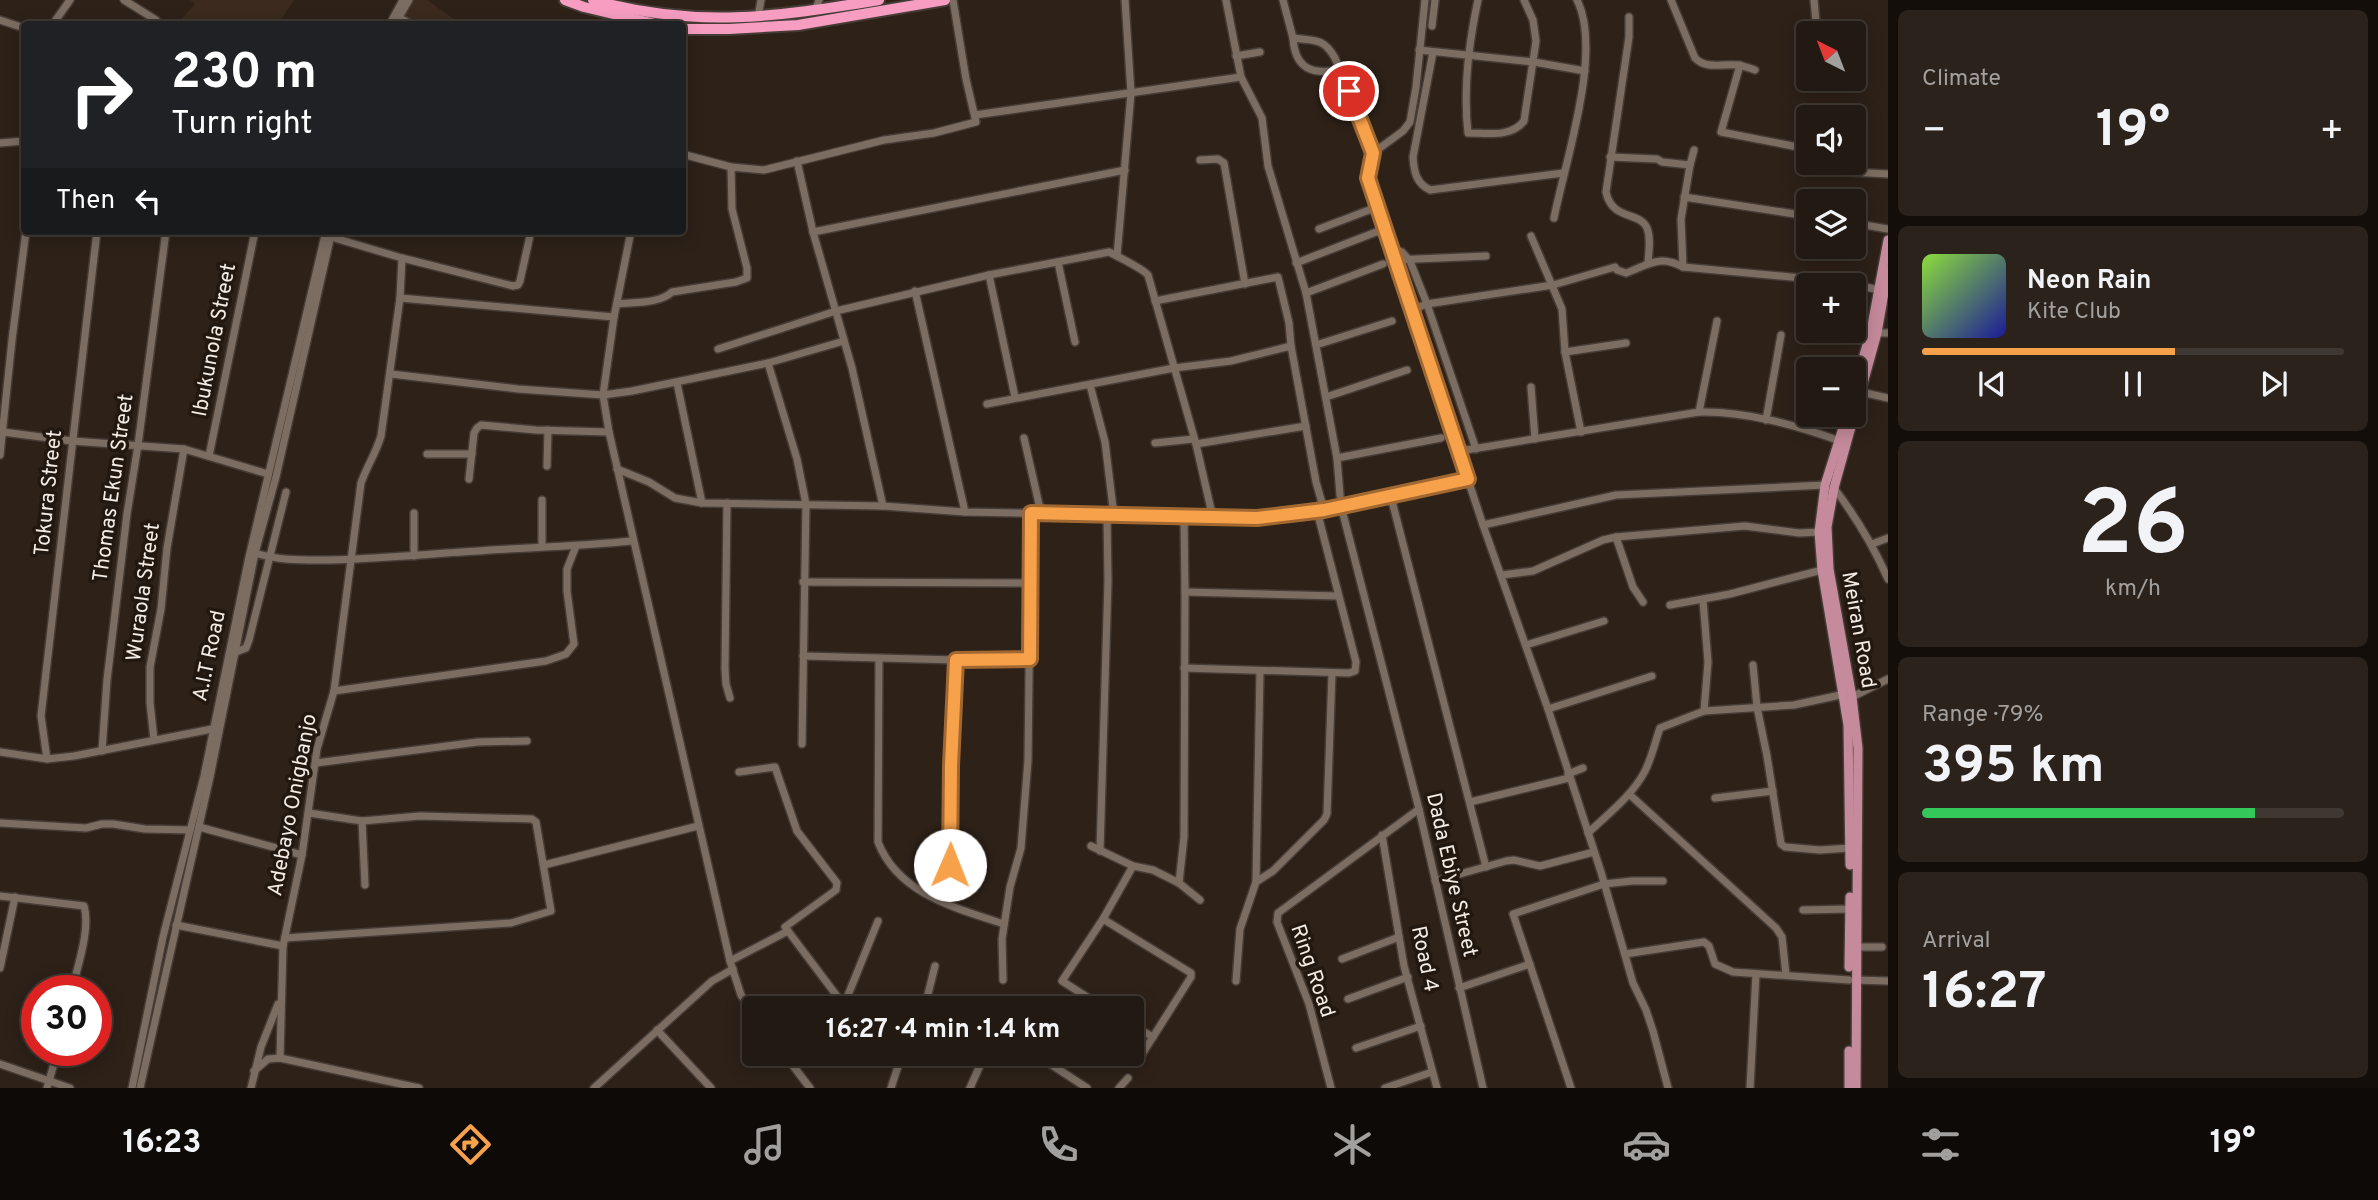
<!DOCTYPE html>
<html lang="en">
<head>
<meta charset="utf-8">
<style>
  :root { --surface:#221912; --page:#2a221b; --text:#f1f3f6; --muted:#a2a09f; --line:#3f3832; --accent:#f8a14b }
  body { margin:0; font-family:Overpass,sans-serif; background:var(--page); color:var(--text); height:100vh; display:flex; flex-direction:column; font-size:26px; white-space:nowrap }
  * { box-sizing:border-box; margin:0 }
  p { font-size:23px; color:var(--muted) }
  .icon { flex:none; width:38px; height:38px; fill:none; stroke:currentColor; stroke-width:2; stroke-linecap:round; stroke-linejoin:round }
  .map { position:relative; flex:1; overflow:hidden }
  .panel { display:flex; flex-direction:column; gap:10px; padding:10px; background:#130e0a; width:490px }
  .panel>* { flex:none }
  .guide { position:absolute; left:21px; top:21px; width:665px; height:214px; border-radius:7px; box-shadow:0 4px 18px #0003,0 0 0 2px var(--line); background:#202124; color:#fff; overflow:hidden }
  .needle { width:46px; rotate:318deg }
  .tools { position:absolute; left:1796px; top:21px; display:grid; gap:14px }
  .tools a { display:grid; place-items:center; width:70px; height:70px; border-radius:7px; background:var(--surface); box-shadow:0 4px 18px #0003,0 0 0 2px var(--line); font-size:35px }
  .speed { position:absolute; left:21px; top:975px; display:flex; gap:14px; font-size:35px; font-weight:700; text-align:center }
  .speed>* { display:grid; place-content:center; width:91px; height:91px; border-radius:50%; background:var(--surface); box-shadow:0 4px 18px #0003,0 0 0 2px var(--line); line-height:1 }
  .speed .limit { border:10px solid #d22; background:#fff; color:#111 }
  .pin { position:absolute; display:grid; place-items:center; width:60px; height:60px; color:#fff; margin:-30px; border:4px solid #fff; border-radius:50%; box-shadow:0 2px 7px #0007 }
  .me { position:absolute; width:77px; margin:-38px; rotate:1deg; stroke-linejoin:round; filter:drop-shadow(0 0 5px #0008) }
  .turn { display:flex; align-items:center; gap:24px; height:147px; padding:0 35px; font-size:32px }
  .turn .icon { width:91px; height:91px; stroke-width:2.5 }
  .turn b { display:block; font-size:49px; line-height:60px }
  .then { display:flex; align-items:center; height:66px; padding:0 35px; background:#0003; gap:14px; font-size:26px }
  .big { font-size:52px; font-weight:700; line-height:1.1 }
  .panel .tile { flex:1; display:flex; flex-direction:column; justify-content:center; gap:10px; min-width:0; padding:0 24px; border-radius:10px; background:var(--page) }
  .panel .dial { align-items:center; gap:0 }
  .dial b { font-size:91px; line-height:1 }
  .song { display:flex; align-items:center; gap:21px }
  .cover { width:84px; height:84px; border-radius:10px; background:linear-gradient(135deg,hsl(90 70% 55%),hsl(240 70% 35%)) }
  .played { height:7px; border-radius:4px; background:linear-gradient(90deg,var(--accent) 60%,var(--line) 60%) }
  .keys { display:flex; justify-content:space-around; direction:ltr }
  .heat { display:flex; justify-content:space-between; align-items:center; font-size:38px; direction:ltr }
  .charge { height:10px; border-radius:5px; background:linear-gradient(90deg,#34c759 79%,var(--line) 0) }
  .trip { position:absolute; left:742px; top:996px; width:402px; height:70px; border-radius:7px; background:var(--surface); box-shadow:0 4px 18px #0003,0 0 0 2px var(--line); font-weight:700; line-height:70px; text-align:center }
  .tabs { display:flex; height:112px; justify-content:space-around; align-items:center; background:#0e0a07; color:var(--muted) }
  .tabs .icon { width:49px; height:49px }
  .tabs .current { color:var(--accent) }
  .tabs b { font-size:32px; color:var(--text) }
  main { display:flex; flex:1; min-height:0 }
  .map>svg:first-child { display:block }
  .built { fill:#3b2a1d }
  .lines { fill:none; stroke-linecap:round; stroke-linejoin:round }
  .minor-casing { stroke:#463c36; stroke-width:10 }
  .major-casing { stroke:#463c36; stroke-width:12 }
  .highway-casing { stroke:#463c36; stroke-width:14 }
  .minor { stroke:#7b6d62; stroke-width:7 }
  .major { stroke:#c58a9b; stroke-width:9 }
  .highway { stroke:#f69dc1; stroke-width:10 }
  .route-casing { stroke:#a16931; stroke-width:18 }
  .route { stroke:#f8a14b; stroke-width:12 }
  .labels { text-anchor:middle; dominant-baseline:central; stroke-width:7; stroke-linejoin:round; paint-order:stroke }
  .street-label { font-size:21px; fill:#f3ebe5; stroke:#23180f }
</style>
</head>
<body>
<main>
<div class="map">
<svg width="1888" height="1088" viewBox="0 0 1888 1088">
  <rect width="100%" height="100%" fill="#2d2118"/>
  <g class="built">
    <polygon points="190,0 294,0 278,24 183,24 180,21 195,4"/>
    <polygon points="410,0 427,0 461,24 398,24"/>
  </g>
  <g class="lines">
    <defs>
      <g id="minor">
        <polyline points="124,0 156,20"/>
        <polyline points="1226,0 1241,77 1262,118 1268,166 1306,293"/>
        <path d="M1283,0L1293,38C1314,41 1323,37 1335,58L1373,153"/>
        <polyline points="1425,0 1416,87 1410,122 1403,131 1373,153 1368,178 1483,525 1548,709 1601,872 1633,983 1646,1010 1653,1031 1668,1088"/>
        <path d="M1478,0C1469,42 1463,90 1468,133C1487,133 1511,138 1524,121L1536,41L1533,20L1524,0"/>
        <path d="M1671,0L1695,58C1707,70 1722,63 1738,65C1744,66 1749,68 1755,70"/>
        <polyline points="1814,0 1817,33"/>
        <polyline points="815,11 819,0"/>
        <polyline points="398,17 411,24"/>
        <polyline points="758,17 761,0"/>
        <path d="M1629,17V37L1606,192C1612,221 1640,211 1647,228C1651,238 1649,251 1648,262"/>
        <polyline points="0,20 24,28"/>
        <polyline points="53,24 70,0"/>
        <polyline points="390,24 403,0"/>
        <polyline points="395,24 409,0"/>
        <polyline points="1432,26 1435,0"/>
        <path d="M1293,38C1295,69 1312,75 1340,70"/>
        <polyline points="1419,50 1534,62 1585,71"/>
        <path d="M1433,52L1413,157C1414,172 1416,183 1430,190L1563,173"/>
        <polyline points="1236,56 1260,52"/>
        <polyline points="1740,65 1721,132 1808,149"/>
        <polyline points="1816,80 1816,79"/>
        <polyline points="975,115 1241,77"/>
        <polyline points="0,143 24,141"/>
        <polyline points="682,154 731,167 764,170 884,140 934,133 976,122 966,79 953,0"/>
        <polyline points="1610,157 1657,159 1662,162 1690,165 1694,150"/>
        <polyline points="1200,160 1218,159 1224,163 1245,284"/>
        <polyline points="797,161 813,232 852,368 883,506"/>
        <polyline points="1838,163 1850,172 1888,174"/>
        <polyline points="1684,197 1808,216"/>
        <path d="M1554,218C1565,162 1603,51 1577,0"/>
        <polyline points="1853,223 1888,229"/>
        <polyline points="1319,229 1377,207"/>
        <polyline points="631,231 614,317 603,395 609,432 730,961 741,995 754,1014"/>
        <polyline points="813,232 1125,170"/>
        <polyline points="1531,236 1562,309 1565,352 1581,432"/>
        <polyline points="331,237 402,258 513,286 518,285 520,281 531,231"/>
        <polyline points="1391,249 1402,252 1410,261 1427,304 1476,449"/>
        <polyline points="1117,256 1131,93 1125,0"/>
        <polyline points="1394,260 1486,256"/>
        <polyline points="1058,262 1075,342"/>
        <polyline points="1296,263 1384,229"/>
        <polyline points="1383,264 1306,293 1337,458 1441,438"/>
        <polyline points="1683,267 1681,219 1690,165"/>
        <polyline points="989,275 1015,397"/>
        <polyline points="915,291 965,512"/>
        <polyline points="400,298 614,317"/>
        <polyline points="1155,301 1278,277 1289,323 1291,346 1316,482 1324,510"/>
        <path d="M617,304C634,302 659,304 672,292L736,282L747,278V268L732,209L731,167"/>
        <path d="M1411,310L1427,304L1553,285L1615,267L1617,270L1626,273C1648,265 1659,254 1683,267L1844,282L1879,290"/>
        <polyline points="1877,333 1888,333"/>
        <polyline points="1316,345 1392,321"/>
        <path d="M718,349L836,311L989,275L1109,252C1117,256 1143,269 1148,275L1196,444L1213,518"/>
        <polyline points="1565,352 1626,343"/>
        <polyline points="768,363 797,459 806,504 802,744"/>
        <polyline points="391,374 518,389 603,395 632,391 768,363 844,341"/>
        <polyline points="677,383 702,503"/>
        <polyline points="1090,385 1105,442 1114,516"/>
        <polyline points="1531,387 1535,439"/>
        <polyline points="1861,392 1888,398"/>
        <polyline points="1326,397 1407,370"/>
        <polyline points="987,404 1174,368 1231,361 1291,346"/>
        <polyline points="1699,412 1717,321"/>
        <polyline points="1766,420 1781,335"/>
        <polyline points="3,432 72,441 184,449 268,474"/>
        <polyline points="1024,438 1041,513"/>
        <polyline points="1155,443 1194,439"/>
        <polyline points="1196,444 1306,426"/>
        <path d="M1460,451L1699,412C1748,411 1798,426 1843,442"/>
        <polyline points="427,454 472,454"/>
        <polyline points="0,455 12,340 26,231"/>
        <polyline points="209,456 255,231"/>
        <polyline points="1337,458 1340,495"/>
        <polyline points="547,466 548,430"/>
        <polyline points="617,469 649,482 675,498 702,503 883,506 965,512 1257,518 1324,510 1468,479"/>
        <polyline points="469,479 474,433 477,428 481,425 536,430 609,432"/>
        <path d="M1834,488C1856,517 1873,545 1888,579"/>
        <polyline points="1391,497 1486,867"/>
        <polyline points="727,503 725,669 726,684 730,698"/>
        <polyline points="1341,506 1419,809 1483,1088"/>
        <polyline points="1483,525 1616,495 1825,485"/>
        <polyline points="1616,537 1633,587 1643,602"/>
        <polyline points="1872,544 1888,538"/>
        <polyline points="542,546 542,500"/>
        <path d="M255,553C280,561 304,560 329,560C368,559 407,556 446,553C508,548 570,547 632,541"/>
        <polyline points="414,556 414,513"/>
        <polyline points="1502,575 1533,571 1603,540 1616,537 1745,526 1799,533 1819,532"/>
        <polyline points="803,582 1032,583"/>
        <polyline points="1185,592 1338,596"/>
        <polyline points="1703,600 1708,662 1704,711"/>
        <polyline points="1670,605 1730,594 1822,570"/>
        <polyline points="1526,645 1604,621"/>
        <polyline points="236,652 246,648 249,640 286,492"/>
        <polyline points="803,656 956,660 1030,659"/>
        <path d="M879,659L878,842C898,894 956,908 1004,924"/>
        <polyline points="1753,665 1757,707 1767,756 1781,844 1785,847 1820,850 1850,848"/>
        <polyline points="1184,668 1349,673 1355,671 1356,662 1317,511"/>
        <polyline points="334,691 546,661 566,654 574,644 567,591 567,569 576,546"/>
        <polyline points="1852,697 1888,679"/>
        <polyline points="1548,709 1652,676"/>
        <polyline points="154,740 150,703 150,667 161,609 167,548 184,449"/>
        <polyline points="102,751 107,680 127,514 138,445 166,231"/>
        <polyline points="0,752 47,759 74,756 212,729"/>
        <polyline points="47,759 41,716 97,231"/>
        <polyline points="316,763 478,742 527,741"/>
        <polyline points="739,772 775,767 797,831 837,883 836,890 785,927 846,1008"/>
        <polyline points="1568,774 1583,768"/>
        <polyline points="1629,794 1776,928 1782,937 1786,975"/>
        <polyline points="1715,798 1773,791"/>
        <polyline points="1470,802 1569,778"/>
        <polyline points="362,821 365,885"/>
        <polyline points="0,823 86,828 102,824 113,824 145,829 190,830"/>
        <polyline points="199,827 302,855"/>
        <path d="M1588,833C1608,814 1632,796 1645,771C1652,757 1655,742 1660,728L1704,711L1794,705L1845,694"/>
        <polyline points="1382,835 1404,966 1437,1088"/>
        <polyline points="1091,846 1133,866 1153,870 1179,883 1200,900"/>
        <polyline points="1100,851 1108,581 1107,516"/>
        <polyline points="544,865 698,826"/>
        <polyline points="950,865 951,767 956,660"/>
        <polyline points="1435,881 1506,861 1514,860 1540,866 1594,852"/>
        <polyline points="1256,882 1273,871 1324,820 1327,814 1332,673"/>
        <polyline points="1179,883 1184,837 1185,592 1184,517"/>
        <path d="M0,896L84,906C91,928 77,968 72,990"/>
        <polyline points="1803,910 1850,909"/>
        <polyline points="1103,919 1191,973 1191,977 1139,1059"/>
        <polyline points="176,925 283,946"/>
        <polyline points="285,938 511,923 551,911 536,822 532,819 420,816 362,821 309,813"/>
        <polyline points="1856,947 1882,947"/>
        <polyline points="1625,954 1704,942 1709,946 1715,964 1733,972 1849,980"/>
        <polyline points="1342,959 1399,937"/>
        <polyline points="730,961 788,931"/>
        <polyline points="0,968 15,897"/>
        <polyline points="1003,980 1002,939 1010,887 1021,848 1028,760 1031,513"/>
        <polyline points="1855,980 1888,981"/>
        <polyline points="1236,981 1240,929 1256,882 1260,671"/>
        <polyline points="1459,988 1530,964"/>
        <polyline points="1348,999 1408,977"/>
        <polyline points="844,1005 878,921"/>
        <polyline points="921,1008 928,994 935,966"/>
        <polyline points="1004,1008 1004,1006"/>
        <polyline points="1104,1008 1062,981 1103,919 1133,866"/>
        <polyline points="1132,1025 1153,1037"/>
        <polyline points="657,1030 711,1088"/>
        <polyline points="1356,1048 1421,1026"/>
        <polyline points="784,1054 810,1088"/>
        <polyline points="1035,1054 1087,1088"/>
        <path d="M280,1058L283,946L302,855L317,749L334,691L361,483C367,466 376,453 381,436L400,298L402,258"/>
        <polyline points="0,1064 70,1088"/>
        <polyline points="254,1071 268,1059 280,1058 419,1088"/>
        <polyline points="47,1088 58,1050"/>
        <polyline points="132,1088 163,937 204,776 249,557 326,231"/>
        <polyline points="140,1088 210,777 255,553 276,477 332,231"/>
        <polyline points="251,1088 261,1047 278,1004"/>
        <polyline points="594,1088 712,981 733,969"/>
        <polyline points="891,1088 902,1054"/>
        <polyline points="970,1088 985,1054"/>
        <polyline points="1119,1088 1128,1078"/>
        <polyline points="1331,1088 1309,1004 1277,922 1278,913 1419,809"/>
        <polyline points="1385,1088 1432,1072"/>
        <polyline points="1571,1088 1513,914 1604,884 1632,881 1663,881"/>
        <polyline points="1750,1088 1756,974"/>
      </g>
      <g id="major">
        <polyline points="1853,393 1871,331 1888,240"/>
        <polyline points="1847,415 1825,485 1819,532 1822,570 1848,725 1850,865"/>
        <polyline points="1849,967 1850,897"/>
        <polyline points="1849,1051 1849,1088"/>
        <polyline points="1856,1088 1858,748 1852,697 1829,569 1827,527 1834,488 1877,333 1888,270"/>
      </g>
      <g id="highway">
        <polyline points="565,0 584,7 655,24"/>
        <path d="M593,0C696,29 776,17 879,0"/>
        <polyline points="682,29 729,29 798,25 945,0"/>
      </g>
    </defs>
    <use href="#minor" class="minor-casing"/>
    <use href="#major" class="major-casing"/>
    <use href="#highway" class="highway-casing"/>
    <use href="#minor" class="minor"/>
    <use href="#major" class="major"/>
    <use href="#highway" class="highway"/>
  </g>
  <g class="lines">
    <defs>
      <polyline id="route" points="950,865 951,766 956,660 1030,659 1031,513 1257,518 1324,510 1468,479 1368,178 1373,153 1349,91"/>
    </defs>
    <use href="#route" class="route-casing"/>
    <use href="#route" class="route"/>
  </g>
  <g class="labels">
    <g class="street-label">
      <text transform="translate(215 340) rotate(-79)">Ibukunola Street</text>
      <text transform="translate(114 488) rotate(-82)">Thomas Ekun Street</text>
      <text transform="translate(49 493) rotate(-84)">Tokura Street</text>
      <text transform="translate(144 592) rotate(-82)">Wuraola Street</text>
      <text transform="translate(1858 630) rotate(80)">Meiran Road</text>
      <text transform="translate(210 656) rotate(-78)">A.I.T Road</text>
      <text transform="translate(293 805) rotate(-79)">Adebayo Onigbanjo</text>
      <text transform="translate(1451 875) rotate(77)">Dada Ebiye Street</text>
      <text transform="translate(1424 959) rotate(78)">Road 4</text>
      <text transform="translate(1312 971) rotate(71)">Ring Road</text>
    </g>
  </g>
</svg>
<div class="tools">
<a><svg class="needle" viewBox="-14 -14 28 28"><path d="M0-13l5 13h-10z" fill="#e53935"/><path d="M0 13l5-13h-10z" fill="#a2a09f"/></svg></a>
<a><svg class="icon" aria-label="sound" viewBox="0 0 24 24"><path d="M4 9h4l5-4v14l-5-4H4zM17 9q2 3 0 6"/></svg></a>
<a><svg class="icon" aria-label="layers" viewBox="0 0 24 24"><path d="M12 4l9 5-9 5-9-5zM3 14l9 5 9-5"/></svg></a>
<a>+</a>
<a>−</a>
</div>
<div class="speed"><div class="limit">30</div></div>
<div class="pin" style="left:1349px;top:91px;background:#d93025"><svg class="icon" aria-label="arrive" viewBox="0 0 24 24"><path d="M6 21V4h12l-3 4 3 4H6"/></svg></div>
<svg class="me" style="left:950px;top:865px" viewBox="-20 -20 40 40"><circle r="19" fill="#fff"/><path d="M0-13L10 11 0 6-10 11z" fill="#f8a14b"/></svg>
<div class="trip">16:27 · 4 min · 1.4 km</div>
<div class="guide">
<div class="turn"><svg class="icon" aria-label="right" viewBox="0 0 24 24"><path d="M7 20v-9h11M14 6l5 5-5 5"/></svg><div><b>230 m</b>Turn right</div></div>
<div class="then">Then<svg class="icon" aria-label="left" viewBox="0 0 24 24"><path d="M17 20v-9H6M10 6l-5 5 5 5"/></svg></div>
</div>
</div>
<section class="panel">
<div class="tile"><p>Climate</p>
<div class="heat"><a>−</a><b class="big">19°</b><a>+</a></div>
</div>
<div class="tile">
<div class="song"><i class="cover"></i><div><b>Neon Rain</b><p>Kite Club</p></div></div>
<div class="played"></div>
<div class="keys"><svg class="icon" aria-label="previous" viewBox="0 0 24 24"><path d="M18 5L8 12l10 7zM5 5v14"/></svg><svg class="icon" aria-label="pause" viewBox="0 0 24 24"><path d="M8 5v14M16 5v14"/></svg><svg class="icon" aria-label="next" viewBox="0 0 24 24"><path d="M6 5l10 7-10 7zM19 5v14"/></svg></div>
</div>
<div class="tile dial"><b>26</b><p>km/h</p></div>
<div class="tile"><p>Range · 79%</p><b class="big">395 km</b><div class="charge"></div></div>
<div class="tile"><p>Arrival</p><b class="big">16:27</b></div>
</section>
</main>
<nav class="tabs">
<b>16:23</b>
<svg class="icon current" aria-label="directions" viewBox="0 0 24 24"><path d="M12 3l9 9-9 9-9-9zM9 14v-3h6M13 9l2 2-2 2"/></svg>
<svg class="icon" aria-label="music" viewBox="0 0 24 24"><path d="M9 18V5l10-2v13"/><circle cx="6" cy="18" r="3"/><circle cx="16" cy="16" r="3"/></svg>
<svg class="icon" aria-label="phone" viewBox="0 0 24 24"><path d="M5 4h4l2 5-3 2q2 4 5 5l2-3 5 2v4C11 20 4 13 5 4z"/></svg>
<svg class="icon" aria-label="climate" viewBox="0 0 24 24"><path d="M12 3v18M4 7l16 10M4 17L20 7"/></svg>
<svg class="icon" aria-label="car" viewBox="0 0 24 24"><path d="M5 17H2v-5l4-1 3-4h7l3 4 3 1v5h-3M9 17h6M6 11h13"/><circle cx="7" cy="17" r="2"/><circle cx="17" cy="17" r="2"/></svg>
<svg class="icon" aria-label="filters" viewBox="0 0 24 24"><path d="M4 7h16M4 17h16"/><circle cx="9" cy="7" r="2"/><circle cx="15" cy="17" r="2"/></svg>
<b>19°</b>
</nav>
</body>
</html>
